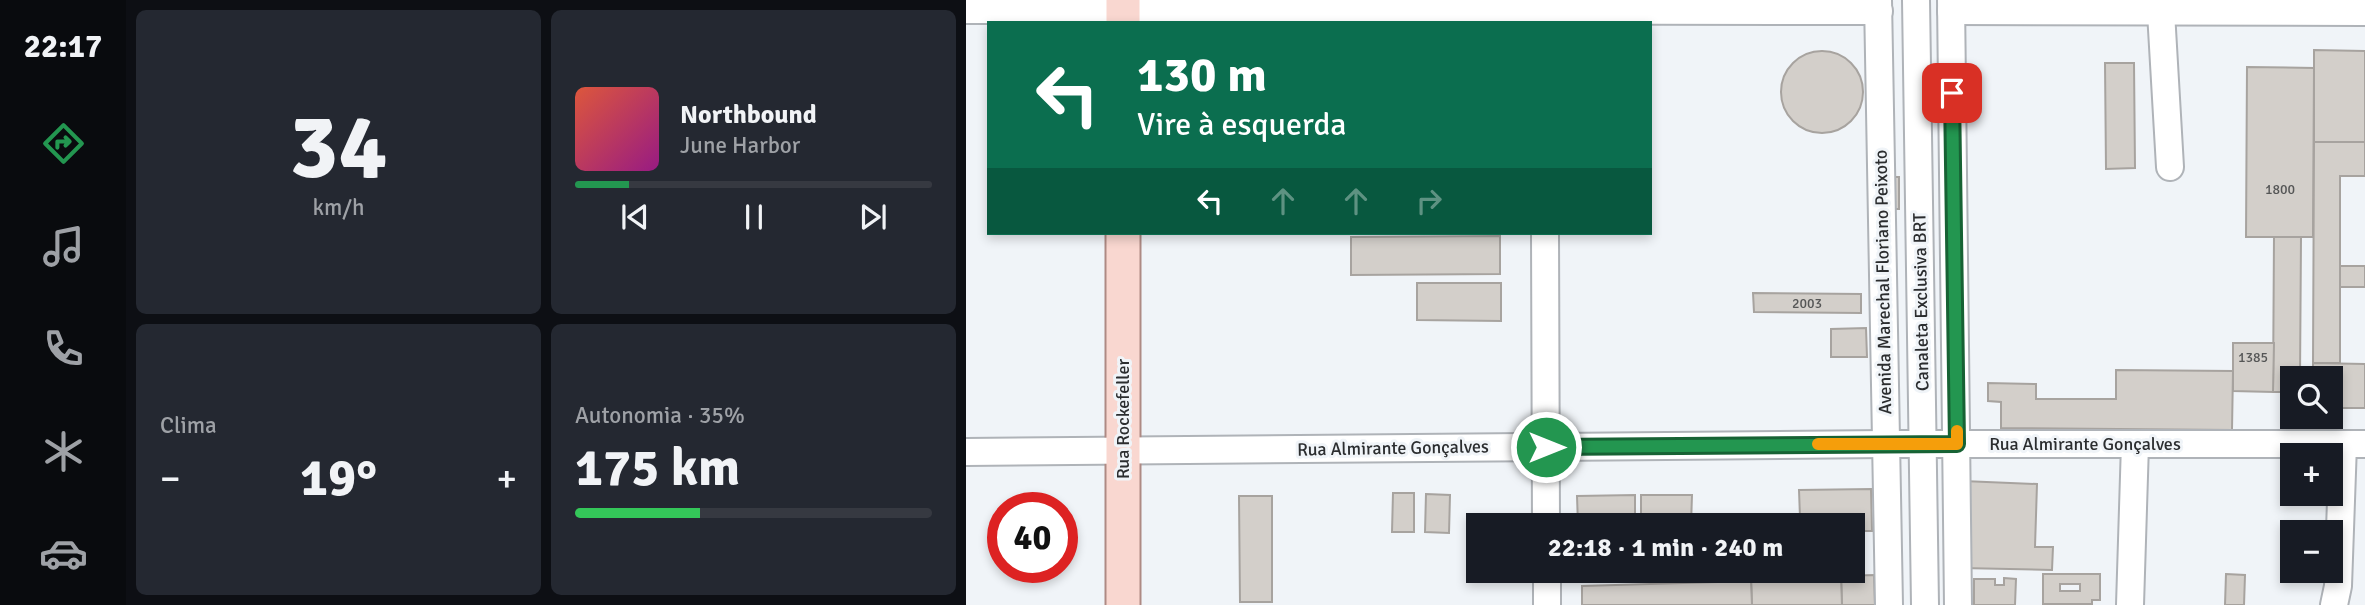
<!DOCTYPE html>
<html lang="pt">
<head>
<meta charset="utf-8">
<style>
  :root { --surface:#171b24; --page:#242831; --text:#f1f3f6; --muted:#9ea1a6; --line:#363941; --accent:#239650 }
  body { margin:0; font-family:Signika,sans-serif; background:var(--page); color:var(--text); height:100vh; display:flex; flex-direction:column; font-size:26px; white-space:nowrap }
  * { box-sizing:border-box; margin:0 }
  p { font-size:23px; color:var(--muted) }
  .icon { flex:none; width:38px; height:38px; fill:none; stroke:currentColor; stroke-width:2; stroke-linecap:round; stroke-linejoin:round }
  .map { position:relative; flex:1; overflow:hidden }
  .panel { display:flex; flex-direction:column; gap:10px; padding:10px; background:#0d0f14; width:840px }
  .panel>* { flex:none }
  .hud { position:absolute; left:21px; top:21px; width:665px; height:214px; border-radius:0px; box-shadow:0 4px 10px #0003; background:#0b6e4f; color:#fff; overflow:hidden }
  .controls { position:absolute; left:1314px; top:366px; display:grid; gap:14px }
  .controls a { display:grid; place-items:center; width:63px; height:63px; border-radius:0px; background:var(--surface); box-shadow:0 4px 10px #0003; font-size:35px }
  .speed { position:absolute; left:21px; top:492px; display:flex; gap:14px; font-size:35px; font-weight:700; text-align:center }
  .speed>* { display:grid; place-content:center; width:91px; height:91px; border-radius:50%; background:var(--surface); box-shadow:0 4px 10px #0003; line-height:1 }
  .speed .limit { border:10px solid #d22; background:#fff; color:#111 }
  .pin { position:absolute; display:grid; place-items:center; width:60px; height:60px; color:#fff; margin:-30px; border-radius:14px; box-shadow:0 4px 10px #0006 }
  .me { position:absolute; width:77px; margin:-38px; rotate:90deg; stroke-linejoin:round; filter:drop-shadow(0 0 5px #0008) }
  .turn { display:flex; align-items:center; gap:24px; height:147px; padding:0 35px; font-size:32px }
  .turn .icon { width:91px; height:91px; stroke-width:2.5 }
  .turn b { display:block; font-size:49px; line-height:60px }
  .lanes { display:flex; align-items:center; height:66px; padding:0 35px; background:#0003; justify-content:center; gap:35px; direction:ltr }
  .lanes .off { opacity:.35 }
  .big { font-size:52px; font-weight:800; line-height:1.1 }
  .panel .card { flex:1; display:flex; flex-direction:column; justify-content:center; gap:10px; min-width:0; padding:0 24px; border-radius:10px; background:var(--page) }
  .panel .dial { align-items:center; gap:0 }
  .dial b { font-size:91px; line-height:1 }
  .song { display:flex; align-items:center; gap:21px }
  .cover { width:84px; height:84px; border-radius:10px; background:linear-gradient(135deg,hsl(10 70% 55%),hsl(310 70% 35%)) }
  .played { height:7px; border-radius:4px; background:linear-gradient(90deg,var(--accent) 15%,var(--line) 15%) }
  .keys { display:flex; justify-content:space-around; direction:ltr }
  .heat { display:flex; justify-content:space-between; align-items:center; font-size:38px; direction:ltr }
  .charge { height:10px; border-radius:5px; background:linear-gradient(90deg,#34c759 35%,var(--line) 0) }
  .panel .tiles { flex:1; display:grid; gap:10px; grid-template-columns:repeat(2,1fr) }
  .trip { position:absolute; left:500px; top:513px; width:399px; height:70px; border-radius:0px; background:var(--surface); box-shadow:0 4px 10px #0003; font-weight:800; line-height:70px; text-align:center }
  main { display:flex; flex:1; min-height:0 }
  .menu { display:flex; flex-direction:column; width:126px; justify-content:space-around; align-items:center; background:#090b0e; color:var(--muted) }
  .menu .icon { width:49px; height:49px }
  .menu .on { color:var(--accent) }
  .menu b { font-size:32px; color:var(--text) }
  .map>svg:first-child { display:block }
  .building { fill:#d3cfca; stroke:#a7a39f; stroke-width:2; fill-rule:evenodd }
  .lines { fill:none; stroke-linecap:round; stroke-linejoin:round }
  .minor-casing { stroke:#afb3b8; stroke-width:30 }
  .major-casing { stroke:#ae8a84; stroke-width:37 }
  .minor { stroke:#fff; stroke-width:26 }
  .major { stroke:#f9d7d0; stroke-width:33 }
  .route-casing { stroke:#176234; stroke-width:18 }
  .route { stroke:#239650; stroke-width:12 }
  .slow { stroke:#f59e0b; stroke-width:12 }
  .labels { text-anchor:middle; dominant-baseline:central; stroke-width:6; stroke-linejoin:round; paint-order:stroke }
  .number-label { font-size:14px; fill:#555656 }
  .street-label { font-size:18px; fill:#2b2d2f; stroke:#f0f4f8 }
</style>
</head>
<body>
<main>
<nav class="menu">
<b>22:17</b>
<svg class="icon on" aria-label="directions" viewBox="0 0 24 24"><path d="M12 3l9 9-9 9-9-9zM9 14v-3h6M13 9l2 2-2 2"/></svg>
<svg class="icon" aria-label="music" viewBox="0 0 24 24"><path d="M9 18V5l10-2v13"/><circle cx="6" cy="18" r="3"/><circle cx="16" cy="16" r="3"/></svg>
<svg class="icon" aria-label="phone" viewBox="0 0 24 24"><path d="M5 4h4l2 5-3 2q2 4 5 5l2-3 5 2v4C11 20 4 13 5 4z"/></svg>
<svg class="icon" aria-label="climate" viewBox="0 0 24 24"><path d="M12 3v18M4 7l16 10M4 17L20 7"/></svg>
<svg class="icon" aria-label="car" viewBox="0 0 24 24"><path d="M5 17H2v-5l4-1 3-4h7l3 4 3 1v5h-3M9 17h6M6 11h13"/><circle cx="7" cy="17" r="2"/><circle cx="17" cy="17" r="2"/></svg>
</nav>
<section class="panel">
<div class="tiles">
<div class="card dial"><b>34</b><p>km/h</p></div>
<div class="card">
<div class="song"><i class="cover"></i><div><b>Northbound</b><p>June Harbor</p></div></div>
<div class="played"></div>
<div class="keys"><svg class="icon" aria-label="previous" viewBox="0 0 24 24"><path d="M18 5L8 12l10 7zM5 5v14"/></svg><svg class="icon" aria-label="pause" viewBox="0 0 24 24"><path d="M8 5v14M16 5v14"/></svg><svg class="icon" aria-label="next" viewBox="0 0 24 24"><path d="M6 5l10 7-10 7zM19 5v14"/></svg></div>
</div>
<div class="card"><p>Clima</p>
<div class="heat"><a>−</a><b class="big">19°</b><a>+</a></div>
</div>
<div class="card"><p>Autonomia · 35%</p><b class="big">175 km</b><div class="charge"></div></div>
</div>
</section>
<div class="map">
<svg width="1399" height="605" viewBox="0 0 1399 605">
  <rect width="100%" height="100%" fill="#f0f4f8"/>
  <g class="building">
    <polygon points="1348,50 1399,51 1399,142 1348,142"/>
    <circle cx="856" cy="92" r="41"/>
    <polygon points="1139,63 1168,63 1169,168 1140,169"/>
    <polygon points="1281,67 1348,68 1347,237 1280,237"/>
    <polygon points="1348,142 1399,142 1399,176 1374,176 1374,363 1347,363"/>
    <polygon points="926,177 933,177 933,209 927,209"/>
    <polygon points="534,236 534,274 385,275 385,237"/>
    <polygon points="1308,237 1335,237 1334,378 1326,378 1326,392 1307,392"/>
    <rect x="1374" y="266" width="25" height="21"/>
    <polygon points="451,283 535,283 535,321 451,320"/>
    <polygon points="787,293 895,294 895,313 788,312"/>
    <polygon points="900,328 901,357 865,357 865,329"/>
    <polygon points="1267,343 1308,343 1307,392 1267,391"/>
    <polygon points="1347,363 1399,364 1399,408 1365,408 1365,378 1347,378"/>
    <polygon points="1150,370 1267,371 1266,430 1035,428 1035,402 1022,401 1022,383 1070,384 1070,399 1150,399"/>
    <polygon points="997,481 1071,484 1069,547 1087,547 1086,570 995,568"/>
    <polygon points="905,489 906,531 897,531 896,528 878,525 878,516 834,517 833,490"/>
    <polygon points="427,493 448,493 448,532 426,532"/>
    <polygon points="460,494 484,495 483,533 459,532"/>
    <polygon points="669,495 669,523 612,525 611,496"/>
    <polygon points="675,495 726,495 725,525 675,525"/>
    <polygon points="273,496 306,496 306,602 274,602"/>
    <path d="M1077,574H1134V600H1126V604H1077ZM1094,584H1114V591H1094Z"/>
    <polygon points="1260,574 1279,575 1278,605 1259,605"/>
    <polygon points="908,575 909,605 876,605 875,576"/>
    <polygon points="875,576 876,605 786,605 785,577"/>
    <polygon points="1038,578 1050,579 1049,605 1008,605 1008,579 1029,579 1029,585 1038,585"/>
    <polygon points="785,581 786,605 616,605 616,586"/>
  </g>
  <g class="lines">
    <defs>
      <g id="minor">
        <polyline points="912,0 923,605"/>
        <polyline points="950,0 959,605"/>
        <polyline points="985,0 992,605"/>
        <polyline points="0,10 913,11"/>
        <polyline points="985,11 1399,12"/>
        <polyline points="1195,12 1204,167"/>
        <polyline points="579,233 580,525"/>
        <polyline points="0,452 919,444 1399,444"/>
        <polyline points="581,570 581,605"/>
        <polyline points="1164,605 1169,444"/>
        <polyline points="1368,605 1372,586 1377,444"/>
      </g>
      <g id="major">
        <polyline points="157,23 157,0"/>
        <polyline points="157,233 157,605"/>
      </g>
    </defs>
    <use href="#minor" class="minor-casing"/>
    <use href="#major" class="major-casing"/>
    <use href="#minor" class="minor"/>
    <use href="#major" class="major"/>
  </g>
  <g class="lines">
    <defs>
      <polyline id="route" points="580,447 991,444 986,93"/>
    </defs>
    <use href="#route" class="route-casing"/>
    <use href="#route" class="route"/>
    <polyline class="slow" points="852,444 991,444 991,431"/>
  </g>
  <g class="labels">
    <g class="number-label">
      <text x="1314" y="189">1800</text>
      <text x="841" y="303">2003</text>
      <text x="1287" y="357">1385</text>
    </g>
    <g class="street-label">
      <text transform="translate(917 282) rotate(-91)">Avenida Marechal Floriano Peixoto</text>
      <text transform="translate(955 302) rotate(-91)">Canaleta Exclusiva BRT</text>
      <text transform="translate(157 419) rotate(-90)">Rua Rockefeller</text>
      <text x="1119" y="444">Rua Almirante Gonçalves</text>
      <text transform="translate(427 448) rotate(-1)">Rua Almirante Gonçalves</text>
    </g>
  </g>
</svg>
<div class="controls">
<a><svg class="icon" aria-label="search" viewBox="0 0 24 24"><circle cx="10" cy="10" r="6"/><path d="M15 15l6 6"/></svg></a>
<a>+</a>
<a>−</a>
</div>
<div class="speed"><div class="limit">40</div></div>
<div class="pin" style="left:986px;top:93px;background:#d93025"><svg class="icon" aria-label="arrive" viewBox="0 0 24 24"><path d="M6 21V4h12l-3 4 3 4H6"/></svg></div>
<svg class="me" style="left:580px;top:447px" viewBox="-20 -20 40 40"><circle r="17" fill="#239650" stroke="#fff" stroke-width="3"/><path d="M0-11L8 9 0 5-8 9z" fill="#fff"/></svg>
<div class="trip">22:18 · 1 min · 240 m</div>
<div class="hud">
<div class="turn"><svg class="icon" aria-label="left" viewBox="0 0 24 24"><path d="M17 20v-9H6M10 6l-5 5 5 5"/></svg><div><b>130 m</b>Vire à esquerda</div></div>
<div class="lanes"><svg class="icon" aria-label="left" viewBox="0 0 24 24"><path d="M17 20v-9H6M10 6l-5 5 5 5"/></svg><svg class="icon off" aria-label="ahead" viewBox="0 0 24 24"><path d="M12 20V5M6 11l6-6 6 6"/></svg><svg class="icon off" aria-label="ahead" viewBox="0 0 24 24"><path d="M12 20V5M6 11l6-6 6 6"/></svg><svg class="icon off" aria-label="right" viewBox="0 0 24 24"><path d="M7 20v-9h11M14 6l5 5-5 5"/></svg></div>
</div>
</div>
</main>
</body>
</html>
